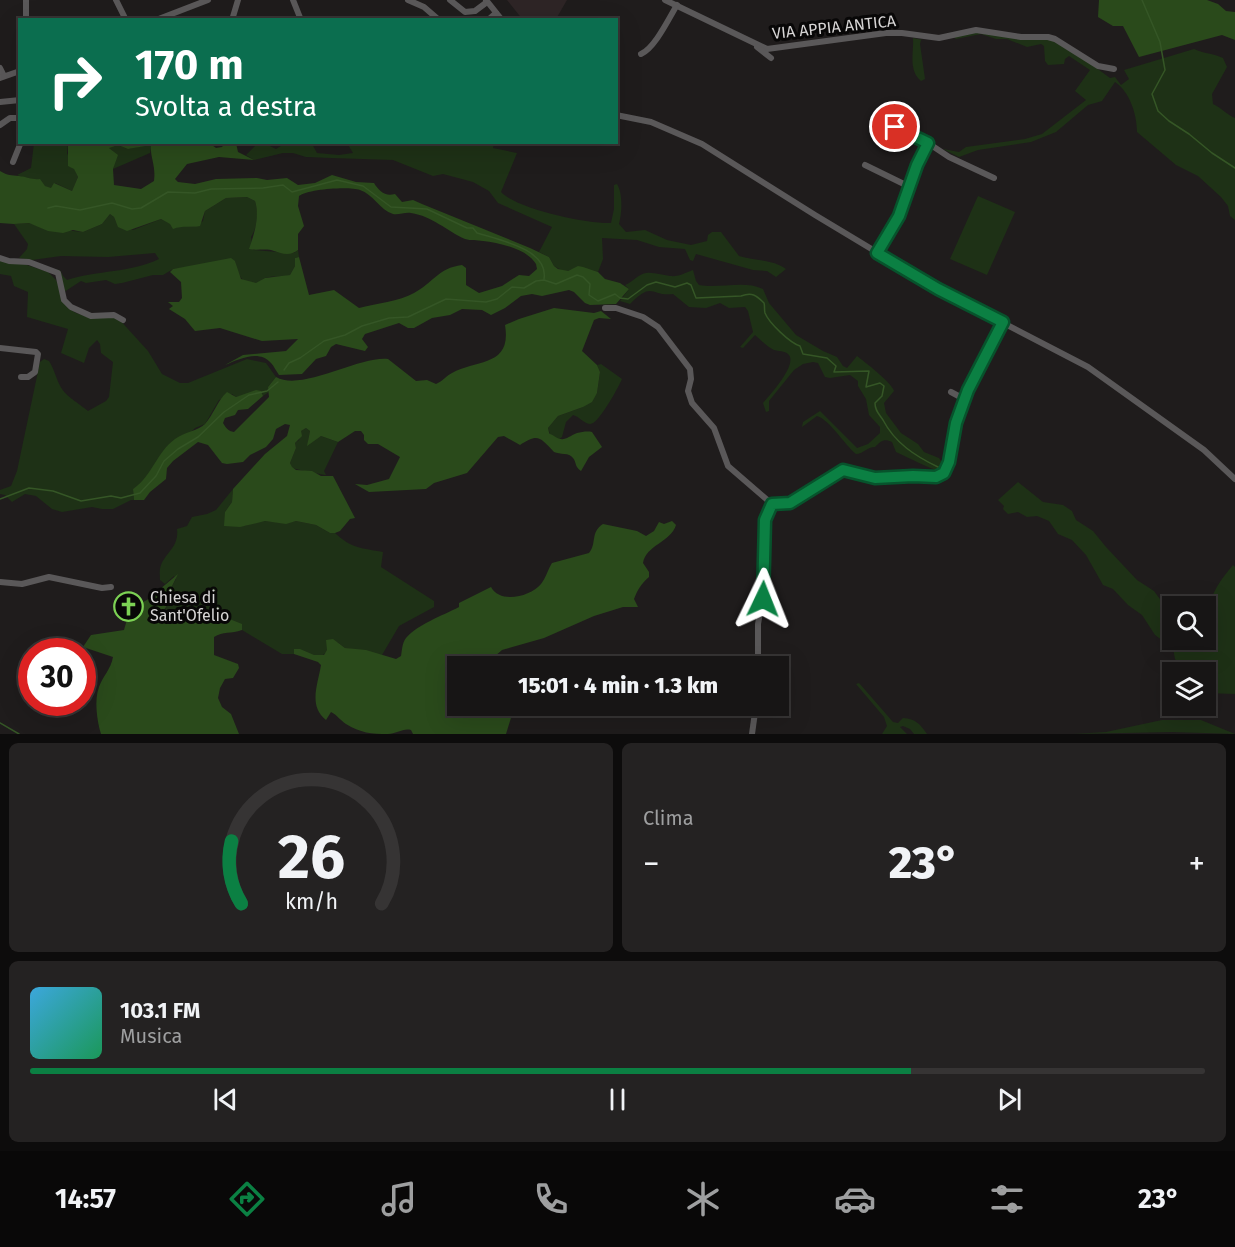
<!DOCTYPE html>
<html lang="it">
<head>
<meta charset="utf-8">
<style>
  :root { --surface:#171515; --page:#242222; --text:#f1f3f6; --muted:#9e9fa0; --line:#363434; --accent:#0b8043 }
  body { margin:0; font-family:"Fira Sans",sans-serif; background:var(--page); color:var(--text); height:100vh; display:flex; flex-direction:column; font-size:22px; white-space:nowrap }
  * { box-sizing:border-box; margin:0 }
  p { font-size:20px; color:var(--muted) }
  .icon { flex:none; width:33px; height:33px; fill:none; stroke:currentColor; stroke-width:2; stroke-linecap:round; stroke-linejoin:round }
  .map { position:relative; height:734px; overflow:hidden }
  .side { display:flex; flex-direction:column; gap:9px; padding:9px; background:#0d0c0c; flex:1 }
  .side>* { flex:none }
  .guide { position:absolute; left:18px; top:18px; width:600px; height:126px; border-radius:0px; box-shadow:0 6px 24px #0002,0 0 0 2px var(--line); background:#0b6e4f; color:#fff; overflow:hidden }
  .controls { position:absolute; left:1162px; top:596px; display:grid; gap:12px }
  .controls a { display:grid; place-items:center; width:54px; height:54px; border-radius:0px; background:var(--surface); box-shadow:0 6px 24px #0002,0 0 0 2px var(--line); font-size:30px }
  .speed { position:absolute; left:18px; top:638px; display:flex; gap:12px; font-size:30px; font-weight:700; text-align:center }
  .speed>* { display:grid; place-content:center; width:78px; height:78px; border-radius:50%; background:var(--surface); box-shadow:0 6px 24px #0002,0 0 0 2px var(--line); line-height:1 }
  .speed .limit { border:9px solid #d22; background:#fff; color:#111 }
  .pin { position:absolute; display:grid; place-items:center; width:51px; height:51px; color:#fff; margin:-26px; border:3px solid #fff; border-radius:50%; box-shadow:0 2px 6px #0007 }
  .me { position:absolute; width:66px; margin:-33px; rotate:2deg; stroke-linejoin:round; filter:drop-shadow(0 0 4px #0008) }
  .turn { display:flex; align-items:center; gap:21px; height:126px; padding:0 18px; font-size:27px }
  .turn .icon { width:78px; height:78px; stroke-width:2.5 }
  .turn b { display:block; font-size:42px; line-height:51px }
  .big { font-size:45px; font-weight:800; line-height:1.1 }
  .side .widget { flex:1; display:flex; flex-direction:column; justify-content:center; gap:9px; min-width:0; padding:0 21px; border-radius:9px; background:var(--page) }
  .side .dial { align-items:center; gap:0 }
  .dial svg { height:156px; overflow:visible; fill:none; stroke:var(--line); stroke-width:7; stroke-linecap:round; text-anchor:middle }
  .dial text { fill:var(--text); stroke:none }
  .song { display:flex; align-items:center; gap:18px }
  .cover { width:72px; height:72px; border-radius:9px; background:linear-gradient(135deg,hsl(200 70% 55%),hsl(150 70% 35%)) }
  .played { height:6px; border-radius:3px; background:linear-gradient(90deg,var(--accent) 75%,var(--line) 75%) }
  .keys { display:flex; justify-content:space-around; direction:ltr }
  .heat { display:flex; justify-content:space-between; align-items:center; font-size:33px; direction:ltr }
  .side .tiles { flex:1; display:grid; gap:9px; grid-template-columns:1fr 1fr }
  .widget:last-child { grid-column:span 2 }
  .trip { position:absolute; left:447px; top:656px; width:342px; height:60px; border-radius:0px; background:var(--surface); box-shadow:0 6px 24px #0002,0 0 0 2px var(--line); font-weight:800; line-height:60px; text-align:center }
  .tab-bar { display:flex; height:96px; justify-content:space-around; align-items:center; background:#090808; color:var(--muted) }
  .tab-bar .icon { width:42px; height:42px }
  .tab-bar .on { color:var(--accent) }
  .tab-bar b { font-size:27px; color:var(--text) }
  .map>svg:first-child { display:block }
  .built { fill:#2e2526 }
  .green { fill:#1e3116 }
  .forest { fill:#2a4a1b; fill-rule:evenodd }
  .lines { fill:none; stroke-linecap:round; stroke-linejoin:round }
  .stream { stroke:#355626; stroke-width:1.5 }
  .minor { stroke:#5a5859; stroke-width:6 }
  .route-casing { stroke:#07532c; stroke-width:15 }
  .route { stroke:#0b8043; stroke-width:10 }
  .labels { text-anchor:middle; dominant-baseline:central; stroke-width:6; stroke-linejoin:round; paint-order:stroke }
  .street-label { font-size:16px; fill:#d7d5d5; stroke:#080707 }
  .poi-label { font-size:16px; fill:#d7d5d5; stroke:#080707; text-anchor:start }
</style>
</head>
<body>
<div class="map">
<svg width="1235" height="734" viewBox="0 0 1235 734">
  <rect width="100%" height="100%" fill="#1f1c1c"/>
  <polygon class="built" points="507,0 567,0 556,19 523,20"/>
  <g class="green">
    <path d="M976,32L1052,40L1091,64L1110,78L1115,77L1121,85L1129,79L1124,70L1194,49C1204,54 1213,53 1223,58L1227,67L1212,94L1213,104C1222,108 1227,115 1235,118V220L1230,216L1228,206L1221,197L1198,176L1176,165L1137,132C1137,115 1130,92 1115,82L1102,101L1088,105L1056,132L1031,142L978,150L959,157L943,149L959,152L966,147L1025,139L1042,134L1086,100L1075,91L1090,70L1069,56L1065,59L1064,64L1048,65L1045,61L1044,46L1041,44L1027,47L1007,39H996L981,34L956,39L954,37Z"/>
    <path d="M913,38L923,40H921L920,44L925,79L921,81C908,70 914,52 913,38Z"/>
    <polygon points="68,142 67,153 78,177 72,191 55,183 52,189 17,175 31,168 34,143"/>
    <path d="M258,143H272L270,146L276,149L284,144L294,143L295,146L312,144L317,153L339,155L353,153L347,143H494L493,148L517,153L501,192C517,209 587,224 611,223L614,209V185L617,184C623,194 622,213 619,224L626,232L645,230L667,240L691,245L707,241L708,235L712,232H721L739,256C754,261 773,259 786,269L776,277L767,271L753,270L696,254L693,261L690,260L685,249L659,247L637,240L602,238L603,259L598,272L588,269H573L568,271H563L554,266L549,257L539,252L552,227L498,203L489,191L473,182L443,174L433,176L393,160L331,158L306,157L293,153H283L254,160L246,155Z"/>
    <polygon points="152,144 150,153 113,169 117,155 108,147 118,145 128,149"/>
    <polygon points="978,196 1015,212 987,275 950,259"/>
    <path d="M247,197L255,201C259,212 257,228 251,237L253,250L289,253H294L298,250L299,257L295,258V266L290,275C282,278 273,275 265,278C261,280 261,282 257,283C241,286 238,273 235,261L173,269L163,275H153L122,283L115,284L106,280L86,283L81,281L64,292L63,284L51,269L60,270L63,276L67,280C98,270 130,273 159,259L155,253L108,257L61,256L32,260L19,258L27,249L28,244L14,224L29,223L44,228L83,232L102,224L110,214L114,217L116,222L133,230L161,219L171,224L195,227L203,221L205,211L226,198Z"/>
    <path d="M0,260L24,264L48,272L56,280L68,308L76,313L88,317L118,318L148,351L162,374L180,383H188L247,359L266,363L276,377L268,387L269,392L263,396L261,391L236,397L232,394L219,400L205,424L195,428L141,483L133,489L134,500H131L113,509H102L92,507L62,512L52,509L36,496L25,494L12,502L5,495L0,494V490L11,486L17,471L40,362L44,359L49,361C55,370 56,380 62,389C68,398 80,404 88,411L106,401L109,397L113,362L101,353L100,344L97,340L89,348L84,363L61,353L68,329L27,317L28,292L14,286L11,276L0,274Z"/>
    <path d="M693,270L696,281L699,285C719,289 744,280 763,289L769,303L796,335L823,351L837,357L843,366L847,368L857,356C865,362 892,383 894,391L884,403L886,413L901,433L918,444L924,452L939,458L945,467L942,472C925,467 912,459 896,452L892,442C884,438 881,441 875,447C867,447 863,454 856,454C844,444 830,420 817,416L802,427L803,422L820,411L857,448L868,444L880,433V427L869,415L866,399L858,386V381L850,375L830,378L825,377L818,363L813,362L803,364L794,370L769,401V411L766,412L763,403C770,395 799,363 788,354C785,351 778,351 774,350C767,347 761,340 755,335L743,348L740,347L753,332L748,311L745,307L729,308L720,303L706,308L689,307L673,294C651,297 653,280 630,304L620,301L629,289L625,285C633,282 638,274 646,273C654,272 661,275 670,276C679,277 685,273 693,270Z"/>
    <path d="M601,364L622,379C618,388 598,425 590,424C583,423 580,417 573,415L566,422L562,437L558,440L550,434L548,428L558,416L583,407L597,393L600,372L597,365Z"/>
    <path d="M306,428L310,431L308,441L321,436L338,442L326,467L324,471L326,475C323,475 295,469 292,468L290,463L296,448L295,443L299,440L301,431Z"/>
    <path d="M1018,482L1043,502L1063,505L1072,511L1076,520L1093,531L1106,547L1137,580L1154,591L1168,610L1173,613V639H1206C1206,605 1211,591 1233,565L1235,567V694L1206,693V672H1184L1175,659L1173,648L1155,635L1142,615L1128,605L1113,589L1103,585L1086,555L1072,540L1058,534L1049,521L1037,516L1027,517L1018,512L1008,514L1003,509L1004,506L998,500Z"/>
    <path d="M233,489L232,502L225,512L245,526L255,522L265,521L286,523L296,521L316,525L330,533H335C352,549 362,548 383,552L381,567L434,601V607L399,626L382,655L345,648L337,642C333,645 327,652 323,655C315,660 303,649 294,650V654H282L242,630V626L212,612L169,618L164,617L163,612L172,599L171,588L176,579L174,576L165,584L160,580C160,576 159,570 161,565C167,551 179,547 177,529L187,526L192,517L207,514L216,510Z"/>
    <path d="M859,683L893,722L898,723L903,718C916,719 920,724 927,734H914L910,729L903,726L900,727L907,734H882L887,726L884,717L856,684Z"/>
    <polygon points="1162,720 1201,720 1235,734 1172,732 1073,734 1106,732"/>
  </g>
  <g class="forest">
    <polygon points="1099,0 1207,0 1218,4 1226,11 1235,12 1235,40 1222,35 1139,57 1123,26 1113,26 1098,17"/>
    <path d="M208,142L216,148L222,147L225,143H236L238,152L254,160L219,157L187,164L175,179L178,182L195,184L216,179L257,178L267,180L287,178L298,185L315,183L332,175L356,182L374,183C379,191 385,197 395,194L402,202L413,200L422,204L530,248L549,257L554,266L558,269L568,271L578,266L583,267L598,272L605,279L620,283L629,289L616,304L590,305L585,303L574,292L569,290L542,296L532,294L521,296L505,308L491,315L482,310L462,309L450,315L432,318L414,328H408L399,323L365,334L362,339L368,347L365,351L336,344L331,347L326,356L316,359L302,374L279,375C276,371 274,366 271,363C259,349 239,359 225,365L243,355L286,351L298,339L262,341L220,328L195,331L185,319L169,309L173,306L168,302H179L182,298L181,282L170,272L173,269L231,258L235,261L241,279L256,283L265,278L290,275L295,266V258L299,257L309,295L334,290L359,308C375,304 400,301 414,293C433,283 438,268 462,265L466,268V285L479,293L502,286L519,275L529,276L537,269L536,264C527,249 500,243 483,241C477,240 471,241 465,239C447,231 432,216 411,213C405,212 399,215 393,214C380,210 373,194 360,190C349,186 308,189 299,196L298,206L304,226L298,234V250C291,256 282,254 274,251C267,248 257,251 249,249C254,235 260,216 255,201L247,197L226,198L205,211L200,226C191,228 183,225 173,229L170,224L161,219L127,231L118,227L114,217L110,214L102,224L83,232L73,230L63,233L48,231L29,223L14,224L0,223V171C8,176 11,175 19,176C28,177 32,180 40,179L45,186L51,188L54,183L72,191L78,177L74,169L68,166V143ZM118,145L128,149L151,145C150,158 156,165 154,181L141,189L114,185L113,169L118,155L109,148Z"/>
    <path d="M554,308L594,313L601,311L611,319L599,318L594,320L582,351L597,365L600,372L597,393L592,402L583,407L558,416L548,428C550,436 548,432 554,436C564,443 567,437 577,433C582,432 587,431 592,432L602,447L589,457L581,471C574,466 577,463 573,458C569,452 560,455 554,452C540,437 538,433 520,445L504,436L498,437L467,473L434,483L426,489L369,492L355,484L367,485L389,479L400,457L378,444H368L364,440V435L361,431H355L338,442L321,436L307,446L310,431L306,428L301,431L302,436L295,443L296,448L290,463L292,467L296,470L312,471L321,476H333L355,518L350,519L340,531L335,533H330L316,525L296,521L286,524L265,521L240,527L224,526L225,512L232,502L233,489L265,454L287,436L290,425L285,424L276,429L273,439L266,447L250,455L243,462L227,464L222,463L208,445L198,442L173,461L167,468L166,479L150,492L144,500H134L133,489C153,475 156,453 175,439C184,432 198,431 205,424C214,414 217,401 227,392L236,397L256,390L261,391L263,396L248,409L238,410L235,415L225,418L223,423C226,428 228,431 234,432L269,397L268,387L276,377C302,392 358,356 388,359L416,381L427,380L436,384C443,381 446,376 452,373C477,359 512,367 505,325L519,319Z"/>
    <path d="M672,521L676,525C671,542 646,545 643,563L649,572V577C641,584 638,589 634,599L638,607H623L594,616L544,638L502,650L494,657L490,666H458V705H515L506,734H413L411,730C403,728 396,734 388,734C372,734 360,733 346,724C340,720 337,715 331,712L326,720C308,706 318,684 321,665L318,662L294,654V649H300L314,655H324L327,650L326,640L333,639L345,648L366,650L396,659L401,656C402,651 402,643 406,638C418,624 442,616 459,607V603L491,587C500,604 530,597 541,584C546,578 548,569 552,563L589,553C597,544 590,532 603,524L637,531L646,536L654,531L659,522L664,524Z"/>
    <path d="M178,574L171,588L172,599L163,611L164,617L169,618L212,612L242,624V630C231,634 223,631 214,637V655L238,664L239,668L233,678L225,679L220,688L218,698L222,707L231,714L239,734H101C97,721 94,700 99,687C103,676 111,669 113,657L83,647L91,635L124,630L128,616L139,610L137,605L147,600Z"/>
  </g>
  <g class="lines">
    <g class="stream">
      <polyline points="1142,0 1160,42 1165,70 1152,94 1158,111 1169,121 1189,134 1212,153 1235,168"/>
      <path d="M48,208L56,206L80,210L112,203L132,209L141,208L168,192L195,193L211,189L263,188L283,185L292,192L337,180L363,186L391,207L427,209L467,228H473L477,233C499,240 549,249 544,279"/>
      <path d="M284,370L289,363L300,358L324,341L345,335L362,326L389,318L408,317L446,299L486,302L497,299L512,287L524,288L536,281L544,280L556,284L577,275L583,277L590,284L589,295L598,301L615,294L620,298L628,299L647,285L656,282L675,287L687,283L691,285L696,298L741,296C752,292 756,295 764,303C765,306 764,309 765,313C769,323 790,343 800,346L803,354L827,358L836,366L834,372L869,371L866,387L880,383L884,386L882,396L875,403C875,411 879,414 883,420C895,443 915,456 938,467"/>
      <polyline points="0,499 29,488 53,491 81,501 111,496 121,498 140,493 156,476 164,461 178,449 198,437 224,412 249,395 267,391 278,382"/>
      <polyline points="0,723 19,734"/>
    </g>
    <g class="minor">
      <polyline points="26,0 26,20"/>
      <polyline points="116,0 126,20"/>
      <polyline points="293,0 301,20"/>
      <polyline points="408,0 424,7 439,20"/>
      <polyline points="450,0 465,12 475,11 487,2"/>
      <polyline points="486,0 502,20"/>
      <polyline points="665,0 767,49 886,33 902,33 939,38 976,30 1021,37 1048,37 1055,39 1098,66 1114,69"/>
      <polyline points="48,19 48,20"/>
      <polyline points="156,20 208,0"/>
      <polyline points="232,20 238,0"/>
      <polyline points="488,20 496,13"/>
      <polyline points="757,47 771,58"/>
      <path d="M641,54C655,48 669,18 677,5"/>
      <polyline points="0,68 4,76"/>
      <polyline points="0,78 20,71"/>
      <polyline points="0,102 20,100"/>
      <polyline points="616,115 651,122 702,144 815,215 938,289 1088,367 1204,450 1235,479"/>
      <polyline points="874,119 928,143"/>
      <polyline points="0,125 10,118 20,118"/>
      <polyline points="13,162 21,142"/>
      <polyline points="865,165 910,187"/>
      <polyline points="877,253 899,216 917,165 928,143 949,157 994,178"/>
      <polyline points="0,258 9,261 29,262 58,273 64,300 71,307 91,316 114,315 123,320"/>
      <polyline points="605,308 616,308 643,317 658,327 690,369 691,379 688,391 692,403 714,428 728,466 772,504 790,503 843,470 875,478 913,476 936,477 944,473 949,462 956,423 967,390 1003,322"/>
      <polyline points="0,348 36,352 38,354 35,372 28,377 21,377"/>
      <polyline points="951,392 964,399"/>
      <polyline points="0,582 22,584 49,577 102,588 111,587"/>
      <polyline points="758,666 758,624 765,586 765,520 772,504"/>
      <polyline points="752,734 756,705"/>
    </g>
  </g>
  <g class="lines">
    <defs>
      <polyline id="route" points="763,599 765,520 772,504 790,503 843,470 875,478 913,476 936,477 944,473 949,462 956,423 968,390 1003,322 938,289 877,253 899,216 917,165 928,143 895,127"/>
    </defs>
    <use href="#route" class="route-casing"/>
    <use href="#route" class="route"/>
  </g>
  <defs>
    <symbol id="church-ring" viewBox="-11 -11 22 22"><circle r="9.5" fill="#080707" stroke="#7cd154" stroke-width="1.5"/><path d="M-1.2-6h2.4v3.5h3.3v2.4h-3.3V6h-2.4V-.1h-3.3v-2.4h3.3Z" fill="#7cd154"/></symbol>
  </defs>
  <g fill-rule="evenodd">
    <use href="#church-ring" x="112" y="590" width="33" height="33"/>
  </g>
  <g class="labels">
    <g class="street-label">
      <text transform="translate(834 27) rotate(-6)">VIA APPIA ANTICA</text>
    </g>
    <g class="poi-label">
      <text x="150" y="597">Chiesa di<tspan x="150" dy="18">Sant'Ofelio</tspan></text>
    </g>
  </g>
</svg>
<div class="controls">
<a><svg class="icon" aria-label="search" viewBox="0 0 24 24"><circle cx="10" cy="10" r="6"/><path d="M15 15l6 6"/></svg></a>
<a><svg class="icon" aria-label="layers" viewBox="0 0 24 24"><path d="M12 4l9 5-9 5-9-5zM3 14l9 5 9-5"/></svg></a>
</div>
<div class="speed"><div class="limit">30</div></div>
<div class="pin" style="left:895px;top:127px;background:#d93025"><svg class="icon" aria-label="arrive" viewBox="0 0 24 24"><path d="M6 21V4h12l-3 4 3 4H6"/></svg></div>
<svg class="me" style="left:763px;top:599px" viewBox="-20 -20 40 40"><path d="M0-17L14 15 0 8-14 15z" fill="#0b8043" stroke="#fff" stroke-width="4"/></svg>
<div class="trip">15:01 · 4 min · 1.3 km</div>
<div class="guide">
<div class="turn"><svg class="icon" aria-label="right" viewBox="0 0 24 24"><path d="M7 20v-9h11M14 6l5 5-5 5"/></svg><div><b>170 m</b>Svolta a destra</div></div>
</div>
</div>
<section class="side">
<div class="tiles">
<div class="widget dial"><svg viewBox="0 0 100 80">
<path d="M14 69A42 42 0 1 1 86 69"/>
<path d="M14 69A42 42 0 0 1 9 37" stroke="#0b8043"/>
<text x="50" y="56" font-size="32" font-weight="700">26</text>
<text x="50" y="72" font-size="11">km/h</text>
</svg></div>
<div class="widget"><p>Clima</p>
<div class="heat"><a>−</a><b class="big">23°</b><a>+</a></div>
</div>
<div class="widget">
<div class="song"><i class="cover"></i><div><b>103.1 FM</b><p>Musica</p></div></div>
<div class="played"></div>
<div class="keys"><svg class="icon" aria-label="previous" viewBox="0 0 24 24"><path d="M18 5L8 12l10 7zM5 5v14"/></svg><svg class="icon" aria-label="pause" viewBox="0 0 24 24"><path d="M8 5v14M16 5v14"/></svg><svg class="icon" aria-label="next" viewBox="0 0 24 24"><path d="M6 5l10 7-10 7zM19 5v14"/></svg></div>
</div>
</div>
</section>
<nav class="tab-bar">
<b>14:57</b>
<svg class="icon on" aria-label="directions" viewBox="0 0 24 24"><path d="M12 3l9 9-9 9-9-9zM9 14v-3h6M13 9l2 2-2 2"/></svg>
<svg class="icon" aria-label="music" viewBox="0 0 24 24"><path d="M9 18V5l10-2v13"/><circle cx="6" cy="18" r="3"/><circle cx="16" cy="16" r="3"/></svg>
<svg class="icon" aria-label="phone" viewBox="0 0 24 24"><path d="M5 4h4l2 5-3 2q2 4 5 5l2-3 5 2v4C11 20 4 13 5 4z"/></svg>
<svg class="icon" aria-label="climate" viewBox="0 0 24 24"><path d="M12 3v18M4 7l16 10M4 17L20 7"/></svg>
<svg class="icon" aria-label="car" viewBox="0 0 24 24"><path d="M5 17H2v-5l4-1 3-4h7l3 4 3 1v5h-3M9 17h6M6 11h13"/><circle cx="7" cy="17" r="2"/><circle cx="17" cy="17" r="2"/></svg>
<svg class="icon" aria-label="filters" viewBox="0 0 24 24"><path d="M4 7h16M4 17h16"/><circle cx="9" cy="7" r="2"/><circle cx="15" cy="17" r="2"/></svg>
<b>23°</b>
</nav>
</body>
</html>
